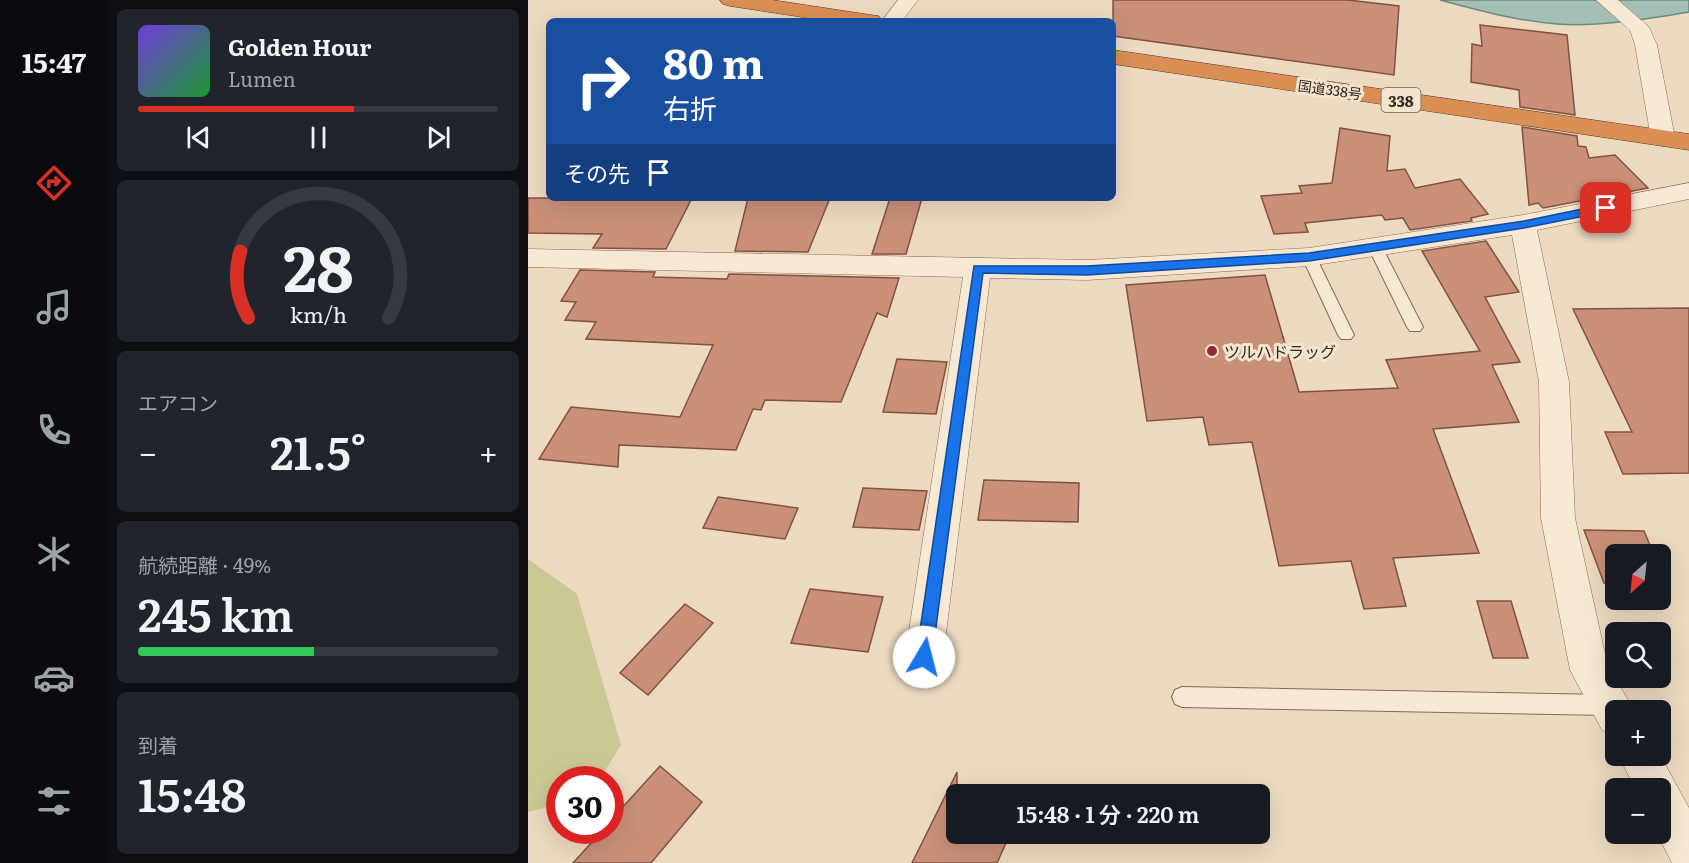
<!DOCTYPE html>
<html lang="ja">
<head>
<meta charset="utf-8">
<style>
  :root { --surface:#171b24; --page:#20242c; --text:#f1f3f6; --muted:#9ea1a6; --line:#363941; --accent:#d93025 }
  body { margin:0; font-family:Literata,"Noto Sans JP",serif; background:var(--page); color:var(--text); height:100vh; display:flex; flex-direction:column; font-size:22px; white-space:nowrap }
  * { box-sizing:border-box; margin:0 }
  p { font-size:20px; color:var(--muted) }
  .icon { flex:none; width:33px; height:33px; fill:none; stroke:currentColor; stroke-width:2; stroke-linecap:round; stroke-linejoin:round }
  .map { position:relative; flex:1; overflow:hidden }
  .side { display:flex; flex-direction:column; gap:9px; padding:9px; background:#0d0f14; width:420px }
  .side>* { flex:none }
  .guide { position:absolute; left:18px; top:18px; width:570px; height:183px; border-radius:9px; box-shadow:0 6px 24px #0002; background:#1a4fa0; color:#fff; overflow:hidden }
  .needle { width:39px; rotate:207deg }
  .buttons { position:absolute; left:1077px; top:544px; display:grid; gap:12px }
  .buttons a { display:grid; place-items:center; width:66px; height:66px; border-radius:9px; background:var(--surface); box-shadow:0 6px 24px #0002; font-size:30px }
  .speed { position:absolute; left:18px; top:766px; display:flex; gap:12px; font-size:30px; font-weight:700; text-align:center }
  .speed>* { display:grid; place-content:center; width:78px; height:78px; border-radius:50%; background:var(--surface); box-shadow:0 6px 24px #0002; line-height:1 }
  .speed .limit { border:9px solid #d22; background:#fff; color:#111 }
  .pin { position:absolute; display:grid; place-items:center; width:51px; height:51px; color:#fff; margin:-26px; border-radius:12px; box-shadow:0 3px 9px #0006 }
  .me { position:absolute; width:66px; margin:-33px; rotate:8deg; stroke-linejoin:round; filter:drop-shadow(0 0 4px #0008) }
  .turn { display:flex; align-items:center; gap:21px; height:126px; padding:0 18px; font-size:27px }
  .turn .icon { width:78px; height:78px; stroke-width:2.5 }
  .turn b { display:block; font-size:42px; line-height:51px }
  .then { display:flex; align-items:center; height:57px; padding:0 18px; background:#0003; gap:12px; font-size:22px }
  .big { font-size:45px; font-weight:600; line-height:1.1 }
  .side .tile { flex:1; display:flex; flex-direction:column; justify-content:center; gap:9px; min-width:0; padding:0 21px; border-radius:9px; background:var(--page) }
  .side .dial { align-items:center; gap:0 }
  .dial svg { height:156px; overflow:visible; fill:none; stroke:var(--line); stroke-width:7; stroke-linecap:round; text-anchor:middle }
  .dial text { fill:var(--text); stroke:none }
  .song { display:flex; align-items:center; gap:18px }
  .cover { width:72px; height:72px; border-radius:9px; background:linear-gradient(135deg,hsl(260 70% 55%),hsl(130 70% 35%)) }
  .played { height:6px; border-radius:3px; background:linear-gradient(90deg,var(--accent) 60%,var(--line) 60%) }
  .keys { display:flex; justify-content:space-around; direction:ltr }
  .heat { display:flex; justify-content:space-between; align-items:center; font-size:33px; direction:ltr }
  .charge { height:9px; border-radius:4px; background:linear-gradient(90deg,#34c759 49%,var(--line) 0) }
  .trip { position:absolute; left:418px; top:784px; width:324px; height:60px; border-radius:9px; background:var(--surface); box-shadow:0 6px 24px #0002; font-weight:600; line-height:60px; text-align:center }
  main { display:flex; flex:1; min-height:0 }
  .menu { display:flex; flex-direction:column; width:108px; justify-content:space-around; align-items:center; background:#090b0e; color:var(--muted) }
  .menu .icon { width:42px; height:42px }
  .menu .active { color:var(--accent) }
  .menu b { font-size:27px; color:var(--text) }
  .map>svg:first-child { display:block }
  .green { fill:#c9c995 }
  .water { fill:#a3beb3; stroke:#6b8b7f; stroke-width:1.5 }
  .building { fill:#c98f77; stroke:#825240; stroke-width:1.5 }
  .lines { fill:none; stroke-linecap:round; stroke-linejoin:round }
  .lane-casing { stroke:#846b59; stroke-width:2 }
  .street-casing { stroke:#846b59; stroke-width:1 }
  .highway-casing { stroke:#523a2d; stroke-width:1 }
  .lane { fill:#f7e8d3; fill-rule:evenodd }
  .street { fill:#f7e8d3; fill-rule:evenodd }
  .highway { fill:#d98e53; fill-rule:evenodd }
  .route { fill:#1a73e8; stroke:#114b97; stroke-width:1.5 }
  .poi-dot { fill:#902b38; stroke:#f4e5cf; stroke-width:2 }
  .labels { text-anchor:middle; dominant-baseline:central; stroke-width:6; stroke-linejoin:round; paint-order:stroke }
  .far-street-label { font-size:14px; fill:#34251d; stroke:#f4e5cf }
  .shield { fill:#f4e5cf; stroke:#6e5f52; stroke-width:1.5 }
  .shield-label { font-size:15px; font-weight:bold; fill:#34251d }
  .poi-label { font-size:16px; fill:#34251d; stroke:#f4e5cf; text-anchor:start }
</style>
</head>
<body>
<main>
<nav class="menu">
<b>15:47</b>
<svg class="icon active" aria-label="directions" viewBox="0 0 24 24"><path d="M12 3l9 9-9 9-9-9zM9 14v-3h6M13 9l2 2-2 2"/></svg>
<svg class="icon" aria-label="music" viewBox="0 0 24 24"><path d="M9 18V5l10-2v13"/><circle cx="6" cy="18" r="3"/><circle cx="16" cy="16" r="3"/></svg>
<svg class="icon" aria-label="phone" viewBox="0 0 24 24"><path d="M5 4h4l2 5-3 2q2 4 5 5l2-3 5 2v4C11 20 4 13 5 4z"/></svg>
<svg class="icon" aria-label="climate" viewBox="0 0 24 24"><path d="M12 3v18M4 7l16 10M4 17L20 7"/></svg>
<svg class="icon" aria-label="car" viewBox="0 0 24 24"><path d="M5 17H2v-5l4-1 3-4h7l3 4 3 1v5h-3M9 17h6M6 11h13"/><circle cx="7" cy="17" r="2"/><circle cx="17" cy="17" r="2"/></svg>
<svg class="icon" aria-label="filters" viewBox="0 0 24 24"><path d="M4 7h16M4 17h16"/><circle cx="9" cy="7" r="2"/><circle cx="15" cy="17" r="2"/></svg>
</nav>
<section class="side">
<div class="tile">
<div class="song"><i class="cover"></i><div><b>Golden Hour</b><p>Lumen</p></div></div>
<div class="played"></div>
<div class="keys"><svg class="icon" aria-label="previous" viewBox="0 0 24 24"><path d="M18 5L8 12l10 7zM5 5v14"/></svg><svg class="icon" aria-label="pause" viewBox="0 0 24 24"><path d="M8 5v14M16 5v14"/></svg><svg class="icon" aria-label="next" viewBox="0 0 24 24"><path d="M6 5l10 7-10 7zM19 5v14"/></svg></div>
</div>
<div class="tile dial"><svg viewBox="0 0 100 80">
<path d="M14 69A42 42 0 1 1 86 69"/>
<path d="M14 69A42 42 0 0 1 10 35" stroke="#d93025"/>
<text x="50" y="56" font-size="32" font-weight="700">28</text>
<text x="50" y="72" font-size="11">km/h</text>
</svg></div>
<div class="tile"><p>エアコン</p>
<div class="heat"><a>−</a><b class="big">21.5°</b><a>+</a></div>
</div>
<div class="tile"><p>航続距離 · 49%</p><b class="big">245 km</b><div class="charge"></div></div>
<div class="tile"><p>到着</p><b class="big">15:48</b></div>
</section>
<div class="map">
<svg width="1161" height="863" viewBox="0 0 1161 863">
  <rect width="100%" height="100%" fill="#ecd9c0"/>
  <polygon class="green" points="0,559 49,594 93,745 73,777 69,780 32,780 31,804 0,812"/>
  <path class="water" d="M912,0H1161V12C1118,19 1072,27 1029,24C989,21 950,10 912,0Z"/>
  <g class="building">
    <polygon points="585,0 820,0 871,6 866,75 585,36"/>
    <polygon points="952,25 1039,35 1047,115 992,107 991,90 943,82 944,44 954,46"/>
    <polygon points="994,127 1049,136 1050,146 1058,147 1061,158 1087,155 1120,188 1015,208 1010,203 1001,205"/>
    <polygon points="812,128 862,136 859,171 877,169 887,188 932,179 960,214 943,218 944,221 882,230 875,218 857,220 854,215 777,223 780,232 746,234 733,196 774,193 771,186 804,183"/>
    <polygon points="0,198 164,198 138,249 65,248 74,234 0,233"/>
    <polygon points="220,198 302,198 280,252 207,251"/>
    <polygon points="362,198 394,198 378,254 344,254"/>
    <polygon points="958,241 991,292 957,297 992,362 964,365 991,422 905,429 951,553 865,558 878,606 836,609 823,561 751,566 724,442 681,445 675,417 619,421 598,285 737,275 771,392 870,388 858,360 952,351 894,251"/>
    <polygon points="52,270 127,272 125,277 199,279 201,274 371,278 359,317 349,313 313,402 237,400 233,410 225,409 208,450 91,445 90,467 11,459 43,407 152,417 185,345 58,339 68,322 37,320 48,302 33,301"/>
    <polygon points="1161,308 1161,473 1095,474 1077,432 1104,432 1045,309"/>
    <polygon points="369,359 419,362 408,414 355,412"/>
    <polygon points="456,480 551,483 550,522 450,520"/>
    <polygon points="335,488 399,491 391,530 325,527"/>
    <polygon points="190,497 248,505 270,508 257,539 175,528"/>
    <polygon points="1056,530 1116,531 1126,555 1088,555 1088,583 1076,583"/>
    <polygon points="282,589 355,597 340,652 263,643"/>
    <polygon points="949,601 983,601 1000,658 965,658"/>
    <polygon points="157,604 185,623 120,695 92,673"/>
    <polygon points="132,766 174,802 123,863 45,863 74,831 82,831 82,821"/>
    <polygon points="429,772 429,834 482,834 469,863 384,863"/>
  </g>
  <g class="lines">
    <defs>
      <g id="lane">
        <polygon points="847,242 854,247 895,327 892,331 882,331 879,327 840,247"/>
        <polygon points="781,252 788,257 826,335 823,339 813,339 810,335 774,257"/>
        <polygon points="654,687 1081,695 1088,698 1091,705 1088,712 1081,715 654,707 647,704 644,697 647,690"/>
      </g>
      <g id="street">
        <polygon points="370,0 390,0 374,21 354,21"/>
        <polygon points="1068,0 1090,0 1121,27 1129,45 1147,138 1143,143 1135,145 1127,143 1123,138 1107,45 1102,30"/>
        <polygon points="1161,183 1161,199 1009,230 1041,382 1047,518 1079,663 1106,711 1088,711 1088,735 1074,730 1042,670 1013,518 1011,382 984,235 781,266 559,280 462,278 415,657 409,670 396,676 383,670 377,657 435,277 0,267 0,249 559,260 781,248 995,215"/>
        <polygon points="1132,755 1161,808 1161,863 1144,863 1129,834 1132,834 1132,789 1107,789 1091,756"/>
      </g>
      <g id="highway">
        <polygon points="192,0 244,0 343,15 351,16 354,21 300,21 202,6 195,4"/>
        <polygon points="585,50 1161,134 1161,150 585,64"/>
      </g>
    </defs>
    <use href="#lane" class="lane-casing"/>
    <use href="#street" class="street-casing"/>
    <use href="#highway" class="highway-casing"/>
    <use href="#lane" class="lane"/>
    <use href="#street" class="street"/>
    <use href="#highway" class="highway"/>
  </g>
  <polygon class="route" points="1078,204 1082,205 1082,211 996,228 781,261 559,275 455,273 404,657 402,663 396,665 391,663 388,657 446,266 559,266 781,253 996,221"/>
  <circle class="poi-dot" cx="684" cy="351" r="6"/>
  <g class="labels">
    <g class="far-street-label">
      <text transform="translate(802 89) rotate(8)">国道338号</text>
    </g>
    <rect class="shield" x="853.5" y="88" width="39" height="24" rx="4.5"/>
    <g class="shield-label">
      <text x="873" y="100">338</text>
    </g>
    <g class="poi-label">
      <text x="696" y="351">ツルハドラッグ</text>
    </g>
  </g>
</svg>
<div class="buttons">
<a><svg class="needle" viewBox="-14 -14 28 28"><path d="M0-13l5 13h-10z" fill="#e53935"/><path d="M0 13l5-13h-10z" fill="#9ea1a6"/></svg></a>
<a><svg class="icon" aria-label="search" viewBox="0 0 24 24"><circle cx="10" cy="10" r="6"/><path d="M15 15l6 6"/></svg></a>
<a>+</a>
<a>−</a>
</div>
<div class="speed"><div class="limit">30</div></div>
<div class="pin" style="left:1078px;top:208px;background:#d93025"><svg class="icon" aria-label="arrive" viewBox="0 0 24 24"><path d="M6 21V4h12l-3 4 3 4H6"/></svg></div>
<svg class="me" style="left:396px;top:657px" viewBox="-20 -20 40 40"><circle r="19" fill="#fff"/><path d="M0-13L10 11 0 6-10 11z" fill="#1a73e8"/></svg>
<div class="trip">15:48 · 1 分 · 220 m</div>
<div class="guide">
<div class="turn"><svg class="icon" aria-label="right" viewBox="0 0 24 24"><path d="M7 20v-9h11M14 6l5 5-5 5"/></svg><div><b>80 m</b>右折</div></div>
<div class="then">その先<svg class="icon" aria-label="arrive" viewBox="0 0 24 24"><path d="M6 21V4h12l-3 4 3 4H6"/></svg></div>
</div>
</div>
</main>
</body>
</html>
